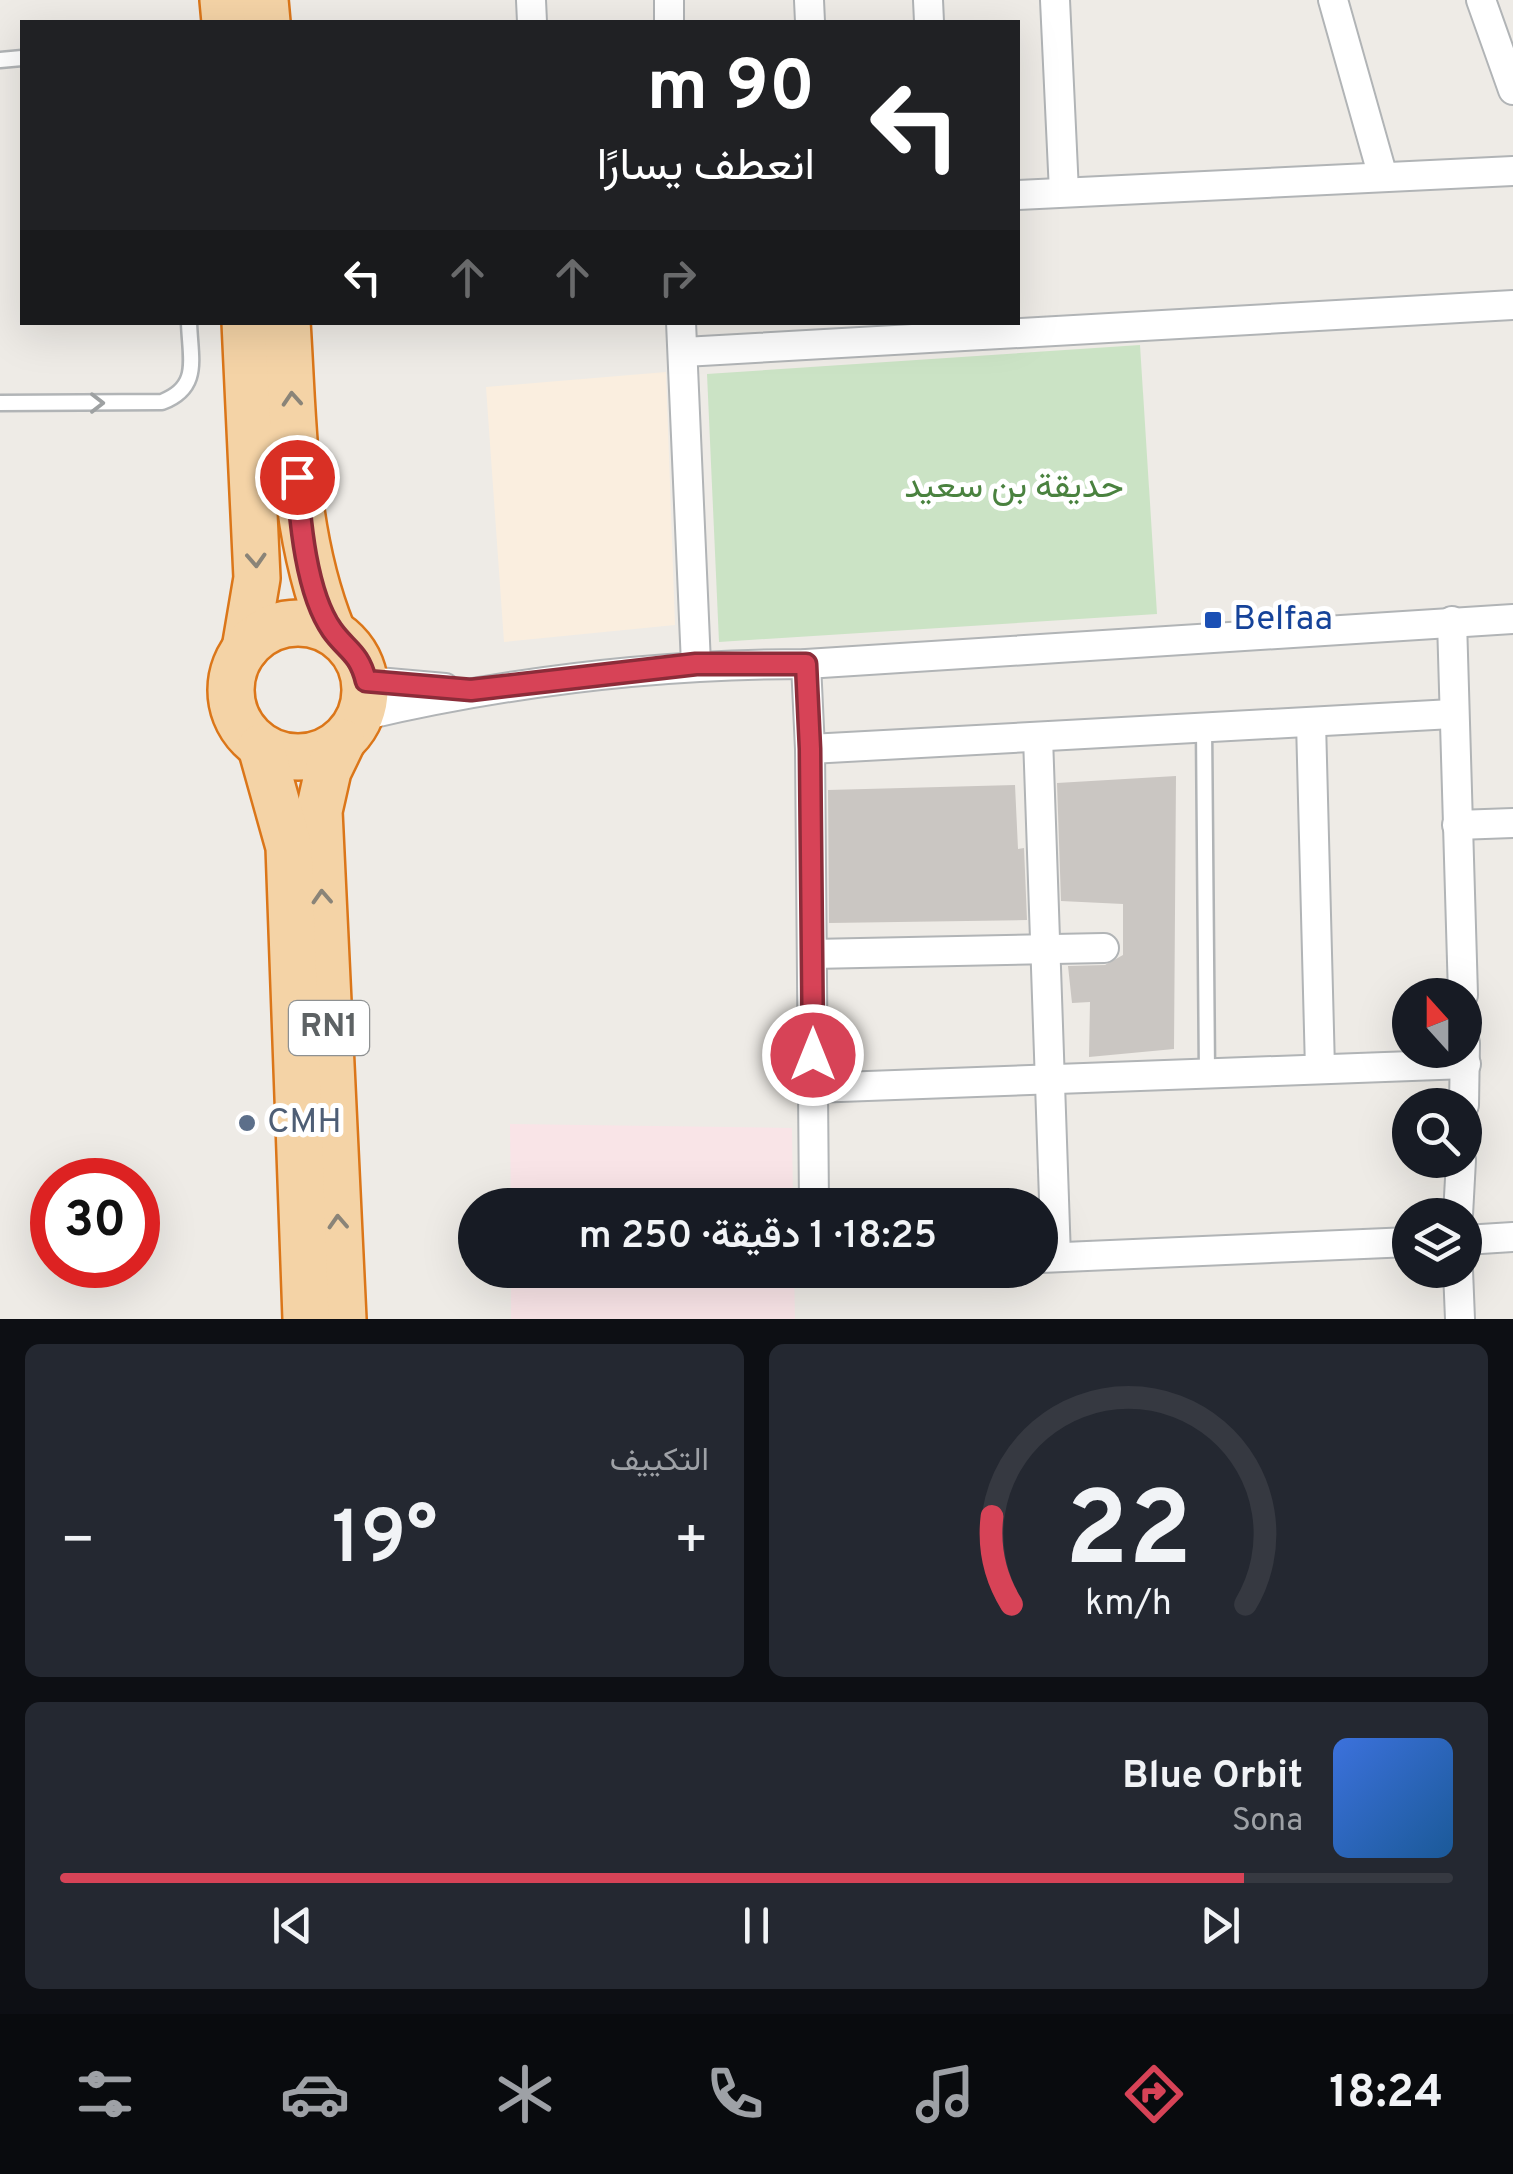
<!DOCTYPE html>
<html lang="ar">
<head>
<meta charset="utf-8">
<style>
  :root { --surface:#171b24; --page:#242831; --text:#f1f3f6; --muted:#9ea1a6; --line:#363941; --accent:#d74357 }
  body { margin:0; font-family:Overpass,Vazirmatn,sans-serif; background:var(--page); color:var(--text); direction:rtl; height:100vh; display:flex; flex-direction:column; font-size:38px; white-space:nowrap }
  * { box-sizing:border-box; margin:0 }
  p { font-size:32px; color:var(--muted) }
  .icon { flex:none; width:55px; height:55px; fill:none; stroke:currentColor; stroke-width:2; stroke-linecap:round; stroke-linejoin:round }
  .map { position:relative; height:1319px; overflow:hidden; direction:ltr }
  .details { display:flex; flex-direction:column; gap:25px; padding:25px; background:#0d0f14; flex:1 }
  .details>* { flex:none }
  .banner { position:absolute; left:20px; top:20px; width:1000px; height:305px; border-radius:0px; box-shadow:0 10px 40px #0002; direction:rtl; background:#202124; color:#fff; overflow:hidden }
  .needle { width:65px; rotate:339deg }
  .tools { position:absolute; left:1392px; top:978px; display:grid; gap:20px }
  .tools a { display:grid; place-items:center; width:90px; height:90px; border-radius:50%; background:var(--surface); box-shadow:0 10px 40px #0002; font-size:50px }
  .speed { position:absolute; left:30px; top:1158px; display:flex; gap:20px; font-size:50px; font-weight:700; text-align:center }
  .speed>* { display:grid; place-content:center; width:130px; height:130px; border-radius:50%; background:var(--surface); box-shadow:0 10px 40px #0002; line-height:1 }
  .speed .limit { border:15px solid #d22; background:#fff; color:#111 }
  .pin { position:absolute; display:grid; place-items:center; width:85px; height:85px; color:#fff; margin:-42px; border:5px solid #fff; border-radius:50%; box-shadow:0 2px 10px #0007 }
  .me { position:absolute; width:110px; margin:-55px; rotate:0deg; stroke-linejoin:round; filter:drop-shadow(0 0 8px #0008) }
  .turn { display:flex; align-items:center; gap:35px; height:210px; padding:0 40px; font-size:45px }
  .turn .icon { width:130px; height:130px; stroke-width:2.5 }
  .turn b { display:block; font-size:70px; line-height:85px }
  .lanes { display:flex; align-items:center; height:95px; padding:0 40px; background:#0003; justify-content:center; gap:50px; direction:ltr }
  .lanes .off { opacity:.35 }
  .big { font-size:75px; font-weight:600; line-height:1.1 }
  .details .card { flex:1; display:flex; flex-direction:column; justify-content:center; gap:15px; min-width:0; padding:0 35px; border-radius:15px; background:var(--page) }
  .details .dial { align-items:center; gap:0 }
  .dial svg { height:260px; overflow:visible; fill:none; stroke:var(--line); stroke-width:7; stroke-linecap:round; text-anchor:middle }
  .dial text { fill:var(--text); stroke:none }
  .song { display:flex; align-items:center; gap:30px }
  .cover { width:120px; height:120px; border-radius:15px; background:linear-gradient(135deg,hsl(220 70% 55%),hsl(210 70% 35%)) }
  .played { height:10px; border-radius:5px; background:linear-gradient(90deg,var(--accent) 85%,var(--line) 85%) }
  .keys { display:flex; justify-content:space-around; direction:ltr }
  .heat { display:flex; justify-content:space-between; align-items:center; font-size:55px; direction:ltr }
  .details .tiles { flex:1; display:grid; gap:25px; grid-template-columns:1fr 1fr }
  .card:last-child { grid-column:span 2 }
  .trip { position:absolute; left:458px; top:1188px; width:600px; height:100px; border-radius:50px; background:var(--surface); box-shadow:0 10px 40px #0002; font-weight:600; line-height:100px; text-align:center; direction:rtl }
  .tab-bar { display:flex; height:160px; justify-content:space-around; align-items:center; background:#090b0e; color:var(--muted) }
  .tab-bar .icon { width:70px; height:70px }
  .tab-bar .on { color:var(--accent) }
  .tab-bar b { font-size:45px; color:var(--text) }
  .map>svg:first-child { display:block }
  .commercial { fill:#faeedf }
  .medical { fill:#f9e4e7 }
  .green { fill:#cbe3c5 }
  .building { fill:#cac6c2 }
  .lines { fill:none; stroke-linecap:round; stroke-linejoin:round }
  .service-casing { stroke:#b1b4b6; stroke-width:19 }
  .minor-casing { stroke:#b1b4b6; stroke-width:32 }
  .trunk-casing { stroke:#db7619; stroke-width:50 }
  .service { stroke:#fff; stroke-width:14 }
  .minor { stroke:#fff; stroke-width:28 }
  .trunk { stroke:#f4d3a6; stroke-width:45 }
  .oneway { stroke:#8a8478 }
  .oneway2 { stroke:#9ea1a2 }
  .route-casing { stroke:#8c2c39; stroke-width:25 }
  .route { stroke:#d74357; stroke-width:18 }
  .transit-dot { fill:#1a4fb4; stroke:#fff; stroke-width:4 }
  .service-dot { fill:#5c6f8a; stroke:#fff; stroke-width:4 }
  .labels { text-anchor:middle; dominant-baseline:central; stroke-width:10; stroke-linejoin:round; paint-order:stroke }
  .shield { fill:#fff; stroke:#8e9192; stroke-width:2.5 }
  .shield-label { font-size:32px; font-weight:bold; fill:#5d6264 }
  .park-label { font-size:35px; fill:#4a823f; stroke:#fff }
  .transit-label { font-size:35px; fill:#164399; stroke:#fff; text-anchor:start }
  .service-label { font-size:35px; fill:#4e5e75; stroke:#fff; text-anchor:start }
</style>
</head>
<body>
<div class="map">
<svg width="1513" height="1319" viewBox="0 0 1513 1319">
  <rect width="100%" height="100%" fill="#eeebe6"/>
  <polygon class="commercial" points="666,372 675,625 504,642 486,387"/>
  <g class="medical">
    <polygon points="510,1124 792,1128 793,1205 511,1205"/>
    <polygon points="511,1270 794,1270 795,1319 511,1319"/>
  </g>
  <polygon class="green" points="1140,345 1157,614 719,642 707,374"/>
  <g class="building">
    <polygon points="1176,776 1174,1049 1089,1057 1090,1002 1072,1003 1068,966 1105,965 1123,955 1123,904 1061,901 1057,783"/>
    <polygon points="1015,785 1018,849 1024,848 1027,920 829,923 828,790"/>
  </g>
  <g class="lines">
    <defs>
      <g id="service">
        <polyline points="0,60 22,58"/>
        <path d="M0,403L162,402C201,387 190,359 189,322"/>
        <polyline points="1204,728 1207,1073"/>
      </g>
      <g id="minor">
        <polyline points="531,0 532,22"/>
        <polyline points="669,0 669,22"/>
        <polyline points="809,0 810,22"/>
        <polyline points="928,0 929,22"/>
        <polyline points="1055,0 1064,192"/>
        <polyline points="1333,0 1383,177"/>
        <polyline points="1481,0 1513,90"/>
        <polyline points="1018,195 1513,171"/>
        <polyline points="681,322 696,664"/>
        <polyline points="684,352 1513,305"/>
        <polyline points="1452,621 1463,995"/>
        <polyline points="806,664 810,749 814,1205"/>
        <polyline points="366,681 445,688"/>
        <path d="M361,716C510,681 653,664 806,664L1513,619"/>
        <polyline points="1311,722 1320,1069"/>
        <polyline points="1038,737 1056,1257"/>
        <polyline points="810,749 1452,714"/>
        <polyline points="1457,825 1513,823"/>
        <polyline points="812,954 1104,948"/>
        <polyline points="813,1088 1466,1064"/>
        <polyline points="1464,1105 1465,1043"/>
        <polyline points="1458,1215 1461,1160"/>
        <polyline points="1465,1240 1513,1237"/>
        <polyline points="1041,1258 1410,1242"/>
        <polyline points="1458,1270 1460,1319"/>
      </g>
      <g id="trunk">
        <polyline points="223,0 225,22"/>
        <polyline points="265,0 267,22"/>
        <polyline points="245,322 257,578 245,649"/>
        <path d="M287,322C294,427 292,532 332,631"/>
        <circle cx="298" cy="690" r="67"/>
        <polyline points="342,742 328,771 319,811 343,1319"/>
        <polyline points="261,747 289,847 306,1319"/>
      </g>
    </defs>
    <use href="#service" class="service-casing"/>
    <use href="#minor" class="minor-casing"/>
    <use href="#trunk" class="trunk-casing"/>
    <use href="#service" class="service"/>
    <use href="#minor" class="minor"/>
    <use href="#trunk" class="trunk"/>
  </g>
  <defs><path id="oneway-chevron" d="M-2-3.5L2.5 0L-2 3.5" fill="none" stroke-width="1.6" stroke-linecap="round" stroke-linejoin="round" transform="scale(2.5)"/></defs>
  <g class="oneway">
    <use href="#oneway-chevron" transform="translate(292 399) rotate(-94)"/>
    <use href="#oneway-chevron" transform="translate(256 560) rotate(87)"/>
    <use href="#oneway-chevron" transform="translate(322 897) rotate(-93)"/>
    <use href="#oneway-chevron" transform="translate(338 1222) rotate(-93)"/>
  </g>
  <use class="oneway2" href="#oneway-chevron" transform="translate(97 403)"/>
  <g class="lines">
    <defs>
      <path id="route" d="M297,477C300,521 306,593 332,630C346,650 359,652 366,681L471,690L696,664H806L810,749L813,1055"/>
    </defs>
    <use href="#route" class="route-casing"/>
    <use href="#route" class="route"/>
  </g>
  <rect class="transit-dot" x="1203" y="610" width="20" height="20" rx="5"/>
  <circle class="service-dot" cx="247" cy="1123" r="10"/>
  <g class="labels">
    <rect class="shield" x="289" y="1001" width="80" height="54" rx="8"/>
    <g class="shield-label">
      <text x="329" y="1028">RN1</text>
    </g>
    <g class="park-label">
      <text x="1014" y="488">حديقة بن سعيد</text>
    </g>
    <g class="transit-label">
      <text x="1233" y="620">Belfaa</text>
    </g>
    <g class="service-label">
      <text x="267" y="1123">CMH</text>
    </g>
  </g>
</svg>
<div class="tools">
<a><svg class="needle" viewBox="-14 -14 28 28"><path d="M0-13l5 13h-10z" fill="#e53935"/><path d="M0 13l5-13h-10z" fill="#9ea1a6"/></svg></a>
<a><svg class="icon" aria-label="search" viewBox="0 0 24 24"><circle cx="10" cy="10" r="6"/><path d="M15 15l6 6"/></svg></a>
<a><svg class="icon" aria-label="layers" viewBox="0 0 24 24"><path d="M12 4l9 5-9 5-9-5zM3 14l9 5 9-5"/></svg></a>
</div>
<div class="speed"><div class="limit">30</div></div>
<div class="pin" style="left:297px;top:477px;background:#d93025"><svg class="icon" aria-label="arrive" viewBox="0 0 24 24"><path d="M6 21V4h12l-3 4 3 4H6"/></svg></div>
<svg class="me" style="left:813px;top:1055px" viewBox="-20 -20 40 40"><circle r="17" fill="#d74357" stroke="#fff" stroke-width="3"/><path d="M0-11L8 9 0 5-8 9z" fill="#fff"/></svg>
<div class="trip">18:25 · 1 دقيقة · 250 m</div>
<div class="banner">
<div class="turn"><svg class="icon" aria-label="left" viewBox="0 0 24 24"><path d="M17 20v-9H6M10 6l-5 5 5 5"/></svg><div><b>90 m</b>انعطف يسارًا</div></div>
<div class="lanes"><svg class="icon" aria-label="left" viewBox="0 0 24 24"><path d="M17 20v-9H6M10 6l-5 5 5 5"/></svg><svg class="icon off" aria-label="ahead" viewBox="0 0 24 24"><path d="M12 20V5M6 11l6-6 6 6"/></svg><svg class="icon off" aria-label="ahead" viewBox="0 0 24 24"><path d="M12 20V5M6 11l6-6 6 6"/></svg><svg class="icon off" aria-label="right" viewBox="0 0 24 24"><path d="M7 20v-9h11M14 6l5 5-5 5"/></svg></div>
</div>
</div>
<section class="details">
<div class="tiles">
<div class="card dial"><svg viewBox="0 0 100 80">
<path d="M14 69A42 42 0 1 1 86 69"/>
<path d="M14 69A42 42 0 0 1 8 42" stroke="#d74357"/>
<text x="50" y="56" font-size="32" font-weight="700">22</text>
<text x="50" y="72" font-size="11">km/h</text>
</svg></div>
<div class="card"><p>التكييف</p>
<div class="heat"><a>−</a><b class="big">19°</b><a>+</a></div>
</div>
<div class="card">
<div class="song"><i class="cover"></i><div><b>Blue Orbit</b><p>Sona</p></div></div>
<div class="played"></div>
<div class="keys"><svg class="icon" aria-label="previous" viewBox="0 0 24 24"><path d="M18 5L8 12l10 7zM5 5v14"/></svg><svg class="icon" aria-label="pause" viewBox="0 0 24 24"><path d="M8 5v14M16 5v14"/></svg><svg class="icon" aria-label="next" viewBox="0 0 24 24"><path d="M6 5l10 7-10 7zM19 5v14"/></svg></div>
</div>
</div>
</section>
<nav class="tab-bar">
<b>18:24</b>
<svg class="icon on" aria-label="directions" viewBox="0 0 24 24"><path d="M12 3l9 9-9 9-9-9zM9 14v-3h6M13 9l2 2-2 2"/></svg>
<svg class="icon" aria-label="music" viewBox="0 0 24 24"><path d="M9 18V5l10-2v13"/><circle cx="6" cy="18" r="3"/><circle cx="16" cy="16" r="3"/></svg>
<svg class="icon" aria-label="phone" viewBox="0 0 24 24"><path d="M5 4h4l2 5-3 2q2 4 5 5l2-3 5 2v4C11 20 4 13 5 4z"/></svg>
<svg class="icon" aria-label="climate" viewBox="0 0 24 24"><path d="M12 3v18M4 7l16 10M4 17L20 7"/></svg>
<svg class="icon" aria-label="car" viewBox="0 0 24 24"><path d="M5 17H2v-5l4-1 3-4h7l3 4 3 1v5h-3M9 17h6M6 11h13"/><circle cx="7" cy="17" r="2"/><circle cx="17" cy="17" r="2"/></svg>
<svg class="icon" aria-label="filters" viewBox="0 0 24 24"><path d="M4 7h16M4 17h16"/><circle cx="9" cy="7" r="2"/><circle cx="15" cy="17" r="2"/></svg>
</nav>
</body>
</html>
